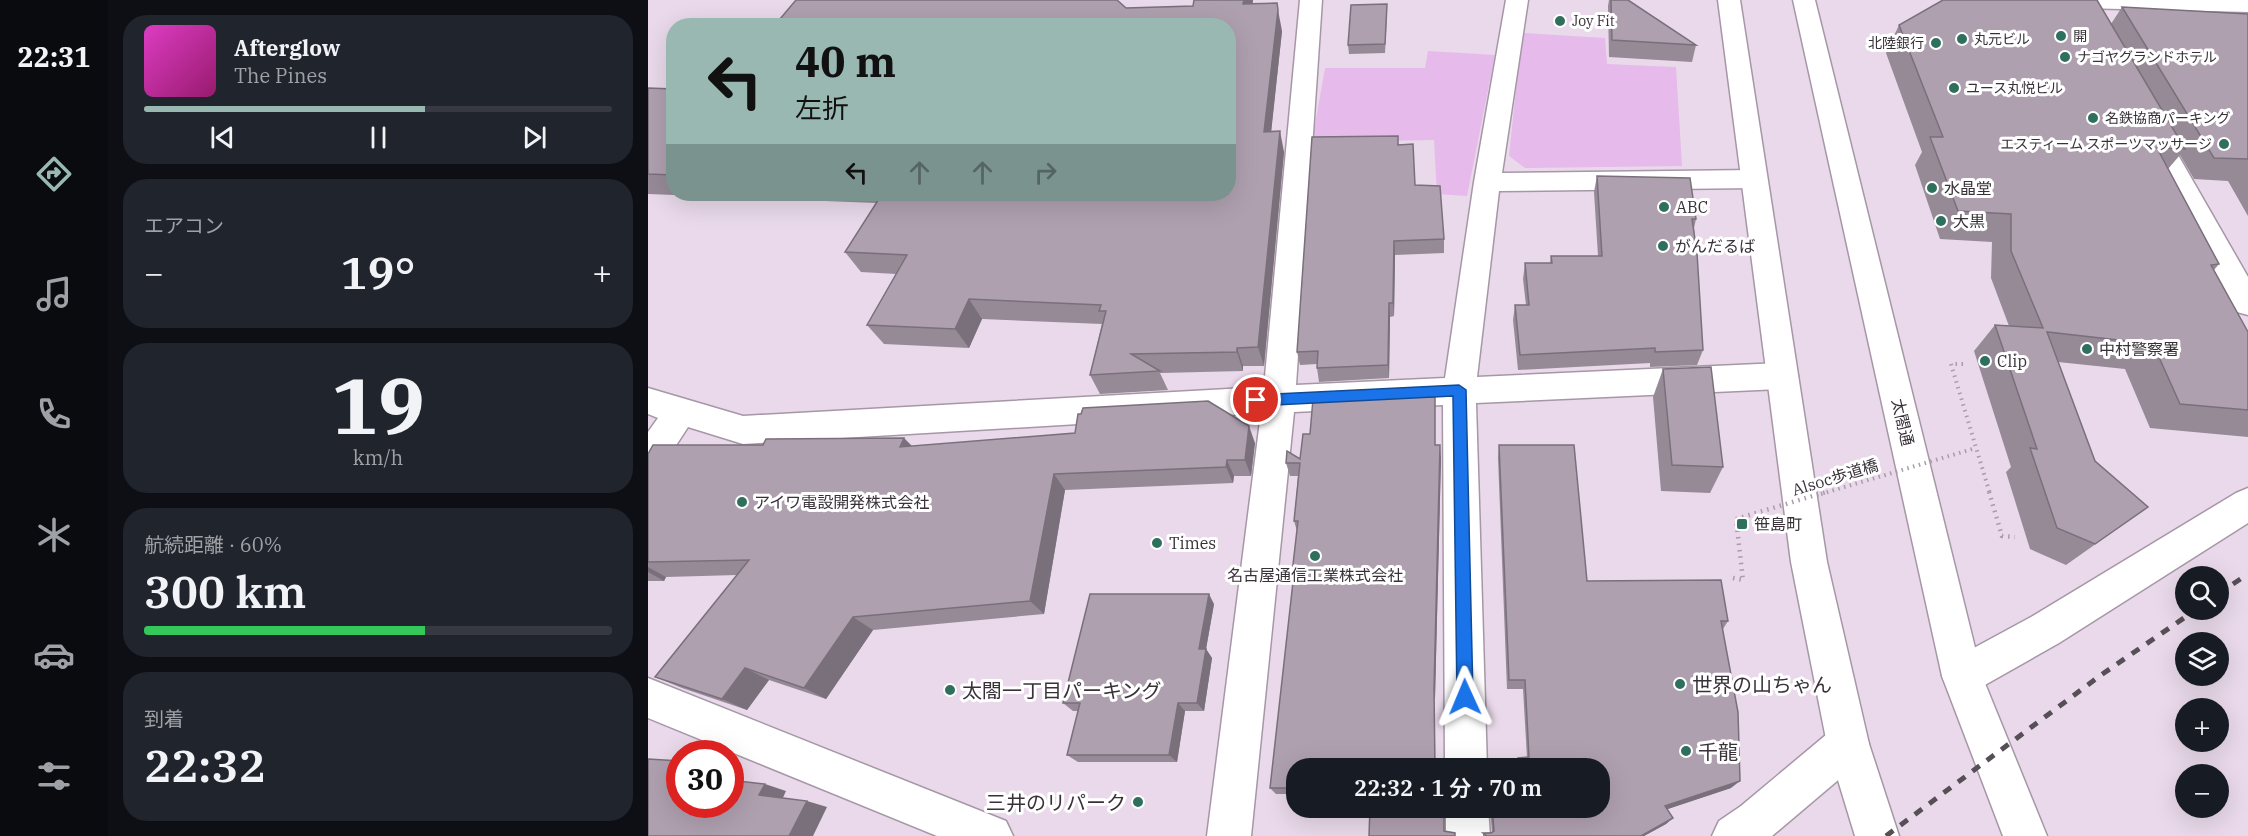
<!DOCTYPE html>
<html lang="ja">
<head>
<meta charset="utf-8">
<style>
  :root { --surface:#171b24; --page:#20242c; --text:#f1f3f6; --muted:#9ea1a6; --line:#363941; --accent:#99b8b2 }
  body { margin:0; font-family:"IBM Plex Serif","Noto Sans JP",serif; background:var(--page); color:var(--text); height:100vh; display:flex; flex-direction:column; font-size:22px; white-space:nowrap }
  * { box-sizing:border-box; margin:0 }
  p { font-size:20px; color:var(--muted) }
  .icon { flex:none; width:33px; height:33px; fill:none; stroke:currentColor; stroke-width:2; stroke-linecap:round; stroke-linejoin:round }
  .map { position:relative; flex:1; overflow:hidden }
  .details { display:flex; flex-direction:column; gap:15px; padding:15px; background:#0d0f14; width:540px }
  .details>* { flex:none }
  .hud { position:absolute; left:18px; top:18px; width:570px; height:183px; border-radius:24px; box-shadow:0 6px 24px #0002; background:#99b8b2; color:#111; overflow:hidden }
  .fabs { position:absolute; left:1527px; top:566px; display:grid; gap:12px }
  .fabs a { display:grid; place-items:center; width:54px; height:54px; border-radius:50%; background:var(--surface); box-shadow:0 6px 24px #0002; font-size:30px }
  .speed { position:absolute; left:18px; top:740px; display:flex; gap:12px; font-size:30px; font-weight:700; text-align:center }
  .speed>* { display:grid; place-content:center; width:78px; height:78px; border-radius:50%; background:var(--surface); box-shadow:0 6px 24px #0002; line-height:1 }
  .speed .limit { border:9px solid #d22; background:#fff; color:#111 }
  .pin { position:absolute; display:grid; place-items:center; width:51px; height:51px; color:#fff; margin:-26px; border:3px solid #fff; border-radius:50%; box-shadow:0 2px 6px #0007 }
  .me { position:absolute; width:66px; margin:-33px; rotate:359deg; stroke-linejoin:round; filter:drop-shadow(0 0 4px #0008) }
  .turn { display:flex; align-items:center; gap:21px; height:126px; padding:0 30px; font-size:27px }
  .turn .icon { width:78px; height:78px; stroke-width:2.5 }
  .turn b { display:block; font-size:42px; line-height:51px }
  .lanes { display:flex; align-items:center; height:57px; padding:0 30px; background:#0003; justify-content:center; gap:30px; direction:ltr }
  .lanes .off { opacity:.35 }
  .big { font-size:45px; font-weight:600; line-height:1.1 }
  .details .card { flex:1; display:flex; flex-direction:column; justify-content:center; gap:9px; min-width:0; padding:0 21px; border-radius:24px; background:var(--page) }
  .details .dial { align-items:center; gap:0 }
  .dial b { font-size:78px; line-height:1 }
  .song { display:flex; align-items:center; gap:18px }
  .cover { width:72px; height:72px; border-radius:9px; background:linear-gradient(135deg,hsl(310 70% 55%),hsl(320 70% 35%)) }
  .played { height:6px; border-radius:3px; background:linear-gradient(90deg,var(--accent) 60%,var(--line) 60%) }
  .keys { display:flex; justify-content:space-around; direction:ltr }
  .heat { display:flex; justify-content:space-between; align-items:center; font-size:33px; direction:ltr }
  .charge { height:9px; border-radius:4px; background:linear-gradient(90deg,#34c759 60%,var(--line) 0) }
  .trip { position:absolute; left:638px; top:758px; width:324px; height:60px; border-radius:24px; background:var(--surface); box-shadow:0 6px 24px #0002; font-weight:600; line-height:60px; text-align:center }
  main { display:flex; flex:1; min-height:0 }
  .dock { display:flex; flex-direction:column; width:108px; justify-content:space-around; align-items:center; background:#090b0e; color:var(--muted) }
  .dock .icon { width:42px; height:42px }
  .dock .on { color:var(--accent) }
  .dock b { font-size:27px; color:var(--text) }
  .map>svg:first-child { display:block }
  .green { fill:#e6baea }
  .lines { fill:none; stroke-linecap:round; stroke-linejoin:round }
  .minor-casing { stroke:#a697a7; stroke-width:3 }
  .tertiary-casing { stroke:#a697a7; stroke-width:3 }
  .primary-casing { stroke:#a697a7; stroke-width:3 }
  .path-far1 { stroke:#a99ca9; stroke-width:4; stroke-dasharray:1.5 4.5; stroke-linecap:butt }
  .path { stroke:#a99ca9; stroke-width:4.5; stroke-dasharray:1.5 5; stroke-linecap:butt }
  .minor { fill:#fff; fill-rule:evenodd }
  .tertiary { fill:#fff; fill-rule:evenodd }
  .primary { fill:#fff; fill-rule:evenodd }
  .rail { stroke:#564f56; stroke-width:5; stroke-dasharray:9 9; stroke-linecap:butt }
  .path-bridge-far1 { stroke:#a99ca9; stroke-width:4; stroke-dasharray:1.5 4.5; stroke-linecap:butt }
  .path-bridge { stroke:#a99ca9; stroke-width:4.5; stroke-dasharray:1.5 5; stroke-linecap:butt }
  .wall { fill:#968a97 }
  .shaded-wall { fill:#7a707b }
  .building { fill:#afa0b0; stroke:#7a707b; stroke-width:1.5 }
  .route { fill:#1a73e8; stroke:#114b97; stroke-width:1.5 }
  .poi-dot { fill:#2e6f5e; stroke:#fff; stroke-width:2 }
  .labels { text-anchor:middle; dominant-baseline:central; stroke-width:6; stroke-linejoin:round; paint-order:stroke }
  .far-poi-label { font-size:14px; fill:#383238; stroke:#fff; text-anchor:start }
  .poi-label { font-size:16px; fill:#383238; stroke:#fff; text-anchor:start }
  .street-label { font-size:16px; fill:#383238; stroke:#fff }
  .near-poi-label { font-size:20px; fill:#383238; stroke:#fff; text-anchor:start }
</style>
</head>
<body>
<main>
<nav class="dock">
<b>22:31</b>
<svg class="icon on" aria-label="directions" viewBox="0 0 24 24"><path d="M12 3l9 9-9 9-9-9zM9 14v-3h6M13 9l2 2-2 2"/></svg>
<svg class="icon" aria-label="music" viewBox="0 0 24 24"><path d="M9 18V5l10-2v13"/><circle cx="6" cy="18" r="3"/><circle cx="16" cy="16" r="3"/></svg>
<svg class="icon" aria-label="phone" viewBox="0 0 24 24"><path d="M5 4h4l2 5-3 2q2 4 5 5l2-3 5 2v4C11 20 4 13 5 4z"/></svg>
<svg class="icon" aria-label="climate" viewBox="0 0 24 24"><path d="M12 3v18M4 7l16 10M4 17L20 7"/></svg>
<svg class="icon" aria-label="car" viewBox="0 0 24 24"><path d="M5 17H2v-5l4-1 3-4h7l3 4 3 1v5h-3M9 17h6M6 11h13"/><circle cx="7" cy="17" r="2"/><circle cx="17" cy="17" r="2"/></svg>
<svg class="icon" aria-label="filters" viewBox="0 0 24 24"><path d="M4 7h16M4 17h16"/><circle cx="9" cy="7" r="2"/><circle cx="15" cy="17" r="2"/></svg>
</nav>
<section class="details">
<div class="card">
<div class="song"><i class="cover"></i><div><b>Afterglow</b><p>The Pines</p></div></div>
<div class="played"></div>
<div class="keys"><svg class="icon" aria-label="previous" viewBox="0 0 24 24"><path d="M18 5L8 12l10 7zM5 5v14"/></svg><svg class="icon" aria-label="pause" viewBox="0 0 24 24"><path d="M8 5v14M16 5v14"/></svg><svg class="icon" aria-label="next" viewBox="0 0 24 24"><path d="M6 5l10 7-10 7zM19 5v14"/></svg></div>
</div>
<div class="card"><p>エアコン</p>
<div class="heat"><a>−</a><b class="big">19°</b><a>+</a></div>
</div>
<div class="card dial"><b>19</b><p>km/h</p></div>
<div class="card"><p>航続距離 · 60%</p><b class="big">300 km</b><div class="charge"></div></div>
<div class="card"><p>到着</p><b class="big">22:32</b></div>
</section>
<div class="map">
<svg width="1600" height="836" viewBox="0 0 1600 836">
  <rect width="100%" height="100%" fill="#e9d9ea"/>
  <g class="green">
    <polygon points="874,33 957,38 959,64 1028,67 1034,166 877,168 861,156"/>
    <polygon points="780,51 847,55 819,196 789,194 786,140 664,142 677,68 777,68"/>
  </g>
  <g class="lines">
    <defs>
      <g id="minor">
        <polygon points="652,0 674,0 648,385 797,378 826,182 858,0 880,0 854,173 1106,170 1116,173 1119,179 1116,185 1106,188 851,191 829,377 1134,363 1145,367 1150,376 1145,385 1134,389 828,403 839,768 797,768 795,405 646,412 603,836 559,836 613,413 95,444 40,427 12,470 0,475 0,432 10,418 0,414 0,388 95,416 616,387"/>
        <polygon points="1501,119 1510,121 1514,127 1600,277 1600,315 1589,312 1488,127 1492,121"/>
        <polygon points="1600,488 1600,523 1411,643 1328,690 1314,696 1300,690 1294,676 1300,662 1383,617 1588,493"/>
        <polygon points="0,678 358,821 365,836 289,836 0,718"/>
        <polygon points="1200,723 1215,729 1221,744 1215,759 1124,836 1064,836 1071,821 1093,806 1185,729"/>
        <polygon points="798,807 840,807 842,836 798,836"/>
      </g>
      <polygon id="tertiary" points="1378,0 1600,0 1600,12 1389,7 1381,5"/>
      <g id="primary">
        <polygon points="1070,0 1092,0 1179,562 1221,744 1251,836 1207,836 1179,744 1143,562"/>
        <polygon points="1145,0 1167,0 1334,676 1399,836 1355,836 1294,676"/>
      </g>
    </defs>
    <use href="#minor" class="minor-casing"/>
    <use href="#tertiary" class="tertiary-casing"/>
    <use href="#primary" class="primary-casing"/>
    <polyline class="path-far1" points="1315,364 1303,364 1342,494"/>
    <g class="path">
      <polyline points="1341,492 1354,536 1367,537"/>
      <polyline points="1085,578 1095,580 1088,519"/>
    </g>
    <use href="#minor" class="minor"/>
    <use href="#tertiary" class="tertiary"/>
    <use href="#primary" class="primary"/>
    <g class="rail">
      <polyline points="1570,594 1600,574"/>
      <polyline points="1238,836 1453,675 1549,609"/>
    </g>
    <polyline class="path-bridge-far1" points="1173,494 1328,448"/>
    <polyline class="path-bridge" points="1088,519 1178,492"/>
  </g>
  <g class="wall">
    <polygon points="605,0 605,3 634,31 623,131 636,152 616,366 595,366 595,371 512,373 520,390 452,394 442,375 454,324 334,319 321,348 236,344 219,325 248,274 213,272 197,252 228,203 0,194 0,88 26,89 26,194 580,194 478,8 545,6"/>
    <polygon points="961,0 980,0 1048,45 1044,62 961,57 960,6"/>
    <polygon points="1474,7 1600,14 1600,216 1580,181 1546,179 1532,155 1520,169 1571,264 1566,270 1600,332 1600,437 1502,428 1477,369 1410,362 1447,461 1500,507 1418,565 1382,549 1358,472 1363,467 1326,351 1347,325 1361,326 1343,278 1344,242 1292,239 1267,165 1274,152 1238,53 1251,25 1463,24"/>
    <polygon points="739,13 737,53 701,54 700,45"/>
    <polygon points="751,144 767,185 796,239 796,253 747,255 746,316 742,317 741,378 671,382 669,368 669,364 652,365 649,352"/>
    <polygon points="949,176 1048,219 1046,228 1055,350 1049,365 1002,367 1002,363 870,370 865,320 867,305 878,305 875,279 877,263 902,263 903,256 950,256 946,192"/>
    <polygon points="1015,369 1075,467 1062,493 1013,491 1005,397"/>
    <polygon points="607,443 603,476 586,476 585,483 417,490 396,614 225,630 178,699 121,680 99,710 34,688 7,677 89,575 18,577 16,581 0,581 0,454 264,446"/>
    <polygon points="787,445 793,458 787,698 648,768 648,794 628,794 622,788 645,586 643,582 649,531 646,521 650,476 642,476 638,463 652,459"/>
    <polygon points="851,445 939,581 1080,621 1075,629 1083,788 1019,809 1025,818 1018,824 996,836 835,836 835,833 844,832 842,807 951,807 951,768 868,768 870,758 879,758 875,689 859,689 850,458"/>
    <polygon points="566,604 558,649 564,658 556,711 537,711 529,762 430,762 419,755 430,711 425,711 415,703"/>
  </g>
  <g class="shaded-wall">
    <polygon points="596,0 605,0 600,25 595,4"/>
    <polygon points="630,10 634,31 621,152 616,132"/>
    <polygon points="632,131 636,152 616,366 610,347"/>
    <polygon points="746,241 747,255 746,316 745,303"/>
    <polygon points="321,299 334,319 321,348 307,329"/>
    <polygon points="741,303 742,317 741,378 740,365"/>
    <polygon points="589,348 595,366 595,371 589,352"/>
    <polygon points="601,426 607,443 603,476 597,460"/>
    <polygon points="256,438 272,454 252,447"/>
    <polygon points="792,445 793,458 787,698 786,689"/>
    <polygon points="579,460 586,476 585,483 578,467"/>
    <polygon points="406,474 417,490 396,614 382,601"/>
    <polygon points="0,567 18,577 16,581 0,572"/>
    <polygon points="561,594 566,604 558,649 564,658 556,711 549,703 551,649"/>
    <polygon points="205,617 225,630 178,699 156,688"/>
    <polygon points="97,668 121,680 99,710 74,699"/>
    <polygon points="530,703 537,711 529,762 521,755"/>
    <polygon points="82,768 94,772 88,784 82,783"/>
    <polygon points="1092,781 1083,788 1011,812 1017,806"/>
    <polygon points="117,784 138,791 133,802 111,795"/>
    <polygon points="159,801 179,807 165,836 141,836"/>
    <polygon points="1025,818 1018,824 996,836 993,836"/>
  </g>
  <g class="building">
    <polygon points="148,0 469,0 478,8 545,6 546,0 596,0 595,4 629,3 630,10 616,132 632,131 610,347 589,348 589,352 483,354 512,371 442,375 458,311 451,311 453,305 321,299 307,329 219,325 259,255 197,252 234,194 580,194 580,26 126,26"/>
    <polygon points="963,0 980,0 1048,45 964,40"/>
    <polygon points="1295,0 1449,0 1537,149 1509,148 1571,264 1563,265 1600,332 1600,410 1532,404 1505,344 1399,332 1447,461 1500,507 1447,544 1409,528 1382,448 1389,449 1347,325 1395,328 1363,251 1363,214 1310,211 1282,137 1295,137 1251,25"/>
    <polygon points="739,4 737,44 700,45 703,5"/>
    <polygon points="1474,7 1600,14 1600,159 1566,158"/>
    <polygon points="0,88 26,89 26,175 0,174"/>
    <polygon points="750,136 750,145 765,144 767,185 792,186 796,239 746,241 745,303 741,303 740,365 669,368 670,351 649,352 664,137"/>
    <polygon points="949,176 1042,178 1048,219 1044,219 1049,253 1055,350 1007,352 1007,348 872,355 867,305 881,305 877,263 904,263 903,256 954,256"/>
    <polygon points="1063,367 1075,467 1024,465 1015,369"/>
    <polygon points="739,396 787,397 787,445 792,445 786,689 787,768 648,768 648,788 622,788 645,582 643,582 650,521 646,521 652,463 638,463 639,451 652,459 655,434 662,434 665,399"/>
    <polygon points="560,401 601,426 597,460 579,460 578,467 406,474 382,601 205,617 156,688 97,668 74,699 7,677 101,560 0,562 0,454 5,445 115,445 118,439 256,438 252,447 427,433 430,414 433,414 435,408"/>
    <polygon points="851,445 926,445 939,581 1073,580 1080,621 1073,621 1090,712 1092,781 1017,806 1025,818 993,836 839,836 835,833 843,833 846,831 844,807 951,807 951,768 870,768 870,758 881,757 877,680 861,680"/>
    <polygon points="442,594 561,594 551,649 558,649 549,703 530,703 521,755 419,755 432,703 415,703"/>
    <polygon points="0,759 32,761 32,804 82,804 82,780 117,784 111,795 159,801 141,836 0,836"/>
    <polygon points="722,807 796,807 796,831 807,833 807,836 721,836"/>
  </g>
  <polygon class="route" points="811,385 818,390 825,697 823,703 817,705 811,703 809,697 805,396 608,406 601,400 608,395"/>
  <g class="poi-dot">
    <circle cx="912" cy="21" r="6"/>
    <circle cx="1413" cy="36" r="6"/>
    <circle cx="1314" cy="39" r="6"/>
    <circle cx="1288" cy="43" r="6"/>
    <circle cx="1417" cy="57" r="6"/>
    <circle cx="1306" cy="88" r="6"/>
    <circle cx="1445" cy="118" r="6"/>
    <circle cx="1576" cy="144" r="6"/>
    <circle cx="1284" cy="188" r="6"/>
    <circle cx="1016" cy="207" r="6"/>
    <circle cx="1293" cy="221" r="6"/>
    <circle cx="1015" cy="246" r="6"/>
    <circle cx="1439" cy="349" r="6"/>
    <circle cx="1337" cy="361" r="6"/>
    <circle cx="94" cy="502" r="6"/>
    <rect x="1088" y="518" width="12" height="12" rx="3"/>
    <circle cx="509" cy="543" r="6"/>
    <circle cx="667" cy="556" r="6"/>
    <circle cx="1032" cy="684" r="6"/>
    <circle cx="302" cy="690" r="6"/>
    <circle cx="1038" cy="751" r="6"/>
    <circle cx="490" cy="802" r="6"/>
  </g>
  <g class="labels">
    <g class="far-poi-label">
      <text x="924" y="21">Joy Fit</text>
      <text x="1425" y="36">開</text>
      <text x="1326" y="39">丸元ビル</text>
      <text x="1276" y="43" text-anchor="end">北陸銀行</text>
      <text x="1429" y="57">ナゴヤグランドホテル</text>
      <text x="1318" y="88">ユース丸悦ビル</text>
      <text x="1457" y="118">名鉄協商パーキング</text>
      <text x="1564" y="144" text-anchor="end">エスティーム スポーツマッサージ</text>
    </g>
    <g class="poi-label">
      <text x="1296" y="188">水晶堂</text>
      <text x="1028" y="207">ABC</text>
      <text x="1305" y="221">大黒</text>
      <text x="1027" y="246">がんだるば</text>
      <text x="1451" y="349">中村警察署</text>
      <text x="1349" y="361">Clip</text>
      <text x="106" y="502">アイワ電設開発株式会社</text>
      <text x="1106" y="524">笹島町</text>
      <text x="521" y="543">Times</text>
      <text x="667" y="575" text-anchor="middle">名古屋通信工業株式会社</text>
    </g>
    <g class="street-label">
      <text transform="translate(1255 422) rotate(77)">太閤通</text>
      <text transform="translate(1187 477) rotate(-17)">Alsoc歩道橋</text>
    </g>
    <g class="near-poi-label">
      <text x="1044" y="684">世界の山ちゃん</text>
      <text x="314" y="690">太閤一丁目パーキング</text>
      <text x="1050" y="751">千龍</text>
      <text x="478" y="802" text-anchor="end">三井のリパーク</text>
    </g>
  </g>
</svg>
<div class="fabs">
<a><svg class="icon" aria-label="search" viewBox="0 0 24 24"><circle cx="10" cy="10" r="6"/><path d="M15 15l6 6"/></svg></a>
<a><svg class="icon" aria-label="layers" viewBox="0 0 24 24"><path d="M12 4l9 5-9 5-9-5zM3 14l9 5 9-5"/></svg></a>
<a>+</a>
<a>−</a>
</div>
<div class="speed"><div class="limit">30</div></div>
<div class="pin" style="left:608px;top:400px;background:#d93025"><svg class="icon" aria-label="arrive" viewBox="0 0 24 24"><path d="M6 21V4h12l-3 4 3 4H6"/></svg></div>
<svg class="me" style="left:817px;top:697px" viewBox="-20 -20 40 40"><path d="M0-17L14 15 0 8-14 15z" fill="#1a73e8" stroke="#fff" stroke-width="4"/></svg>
<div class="trip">22:32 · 1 分 · 70 m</div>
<div class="hud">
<div class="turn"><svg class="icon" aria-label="left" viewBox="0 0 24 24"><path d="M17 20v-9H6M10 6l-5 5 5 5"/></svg><div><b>40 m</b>左折</div></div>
<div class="lanes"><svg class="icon" aria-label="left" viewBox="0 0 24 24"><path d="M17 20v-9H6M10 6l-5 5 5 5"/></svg><svg class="icon off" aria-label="ahead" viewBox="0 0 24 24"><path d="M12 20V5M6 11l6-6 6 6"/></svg><svg class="icon off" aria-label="ahead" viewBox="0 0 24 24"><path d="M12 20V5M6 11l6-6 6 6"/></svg><svg class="icon off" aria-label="right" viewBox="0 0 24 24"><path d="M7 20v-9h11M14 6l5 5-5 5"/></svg></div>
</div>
</div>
</main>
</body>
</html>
